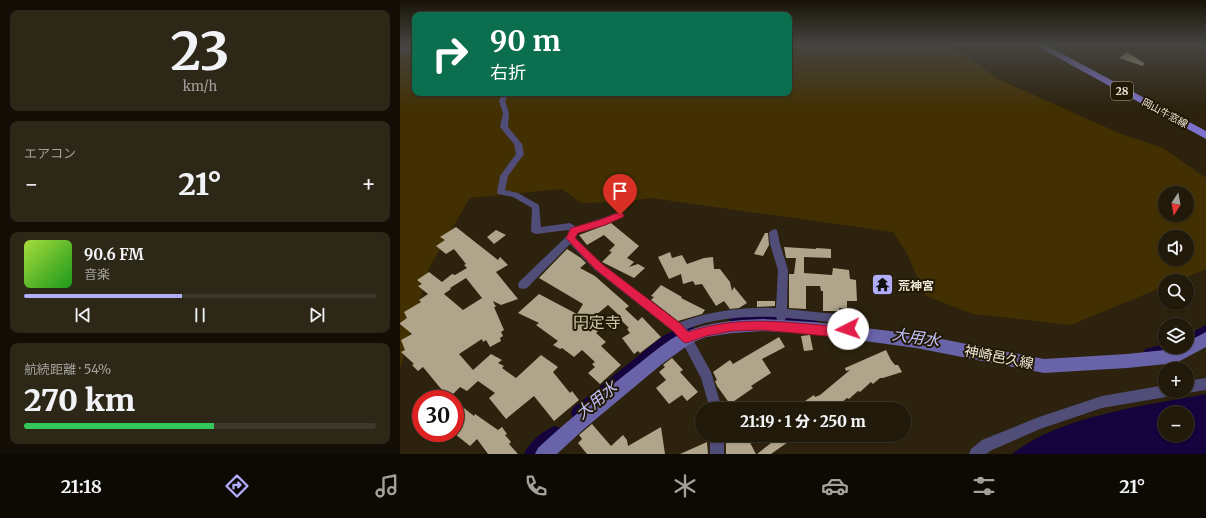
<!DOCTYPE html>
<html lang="ja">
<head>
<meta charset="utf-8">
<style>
  :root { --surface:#211a0a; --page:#2d2718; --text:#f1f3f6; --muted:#a2a19c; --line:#3e382b; --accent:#b2adf9 }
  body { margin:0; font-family:Merriweather,"Noto Sans JP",serif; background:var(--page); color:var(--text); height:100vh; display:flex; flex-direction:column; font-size:15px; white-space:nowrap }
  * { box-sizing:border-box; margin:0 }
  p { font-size:13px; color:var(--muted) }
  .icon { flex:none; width:22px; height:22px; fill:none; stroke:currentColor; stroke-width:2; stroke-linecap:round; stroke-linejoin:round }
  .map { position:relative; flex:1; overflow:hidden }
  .side { display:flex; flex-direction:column; gap:10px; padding:10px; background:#120e06; width:400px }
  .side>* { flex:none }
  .banner { position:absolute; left:12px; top:12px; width:380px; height:84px; border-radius:8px; box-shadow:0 1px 3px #0004,0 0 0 1px var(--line); background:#0b6e4f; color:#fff; overflow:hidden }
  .needle { width:26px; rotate:191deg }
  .fabs { position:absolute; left:758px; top:186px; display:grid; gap:8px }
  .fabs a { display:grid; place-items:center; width:36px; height:36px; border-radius:50%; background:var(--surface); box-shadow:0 1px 3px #0004,0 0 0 1px var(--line); font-size:20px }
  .speed { position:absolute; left:12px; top:390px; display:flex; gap:8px; font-size:20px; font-weight:700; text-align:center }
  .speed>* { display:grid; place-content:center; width:52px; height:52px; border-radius:50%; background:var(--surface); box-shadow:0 1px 3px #0004,0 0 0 1px var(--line); line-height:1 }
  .speed .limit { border:6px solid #d22; background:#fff; color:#111 }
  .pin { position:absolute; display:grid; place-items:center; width:34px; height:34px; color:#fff; margin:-41px -17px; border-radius:50% 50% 50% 0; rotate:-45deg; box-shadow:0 0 4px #0007 }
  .pin .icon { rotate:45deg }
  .me { position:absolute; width:44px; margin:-22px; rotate:266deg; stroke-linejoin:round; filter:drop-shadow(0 0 3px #0008) }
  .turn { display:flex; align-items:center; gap:14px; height:84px; padding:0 12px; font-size:18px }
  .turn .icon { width:52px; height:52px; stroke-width:2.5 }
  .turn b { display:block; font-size:28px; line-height:34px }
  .big { font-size:30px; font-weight:800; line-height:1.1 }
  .side .widget { flex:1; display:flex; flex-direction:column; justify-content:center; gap:6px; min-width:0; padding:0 14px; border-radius:8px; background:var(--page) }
  .side .dial { align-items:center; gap:0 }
  .dial b { font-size:52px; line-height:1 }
  .song { display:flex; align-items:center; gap:12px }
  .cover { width:48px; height:48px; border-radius:6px; background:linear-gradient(135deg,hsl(80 70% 55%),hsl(120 70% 35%)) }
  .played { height:4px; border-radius:2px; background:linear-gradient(90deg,var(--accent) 45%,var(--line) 45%) }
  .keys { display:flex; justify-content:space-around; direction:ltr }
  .heat { display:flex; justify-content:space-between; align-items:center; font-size:22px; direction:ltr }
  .charge { height:6px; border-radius:3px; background:linear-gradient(90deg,#34c759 54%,var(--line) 0) }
  .trip { position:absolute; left:295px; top:402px; width:216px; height:40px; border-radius:20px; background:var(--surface); box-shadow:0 1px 3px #0004,0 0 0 1px var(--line); font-weight:800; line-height:40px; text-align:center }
  .menu { display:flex; height:64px; justify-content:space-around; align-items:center; background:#0d0a04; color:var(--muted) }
  .menu .icon { width:28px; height:28px }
  .menu .active { color:var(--accent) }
  .menu b { font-size:18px; color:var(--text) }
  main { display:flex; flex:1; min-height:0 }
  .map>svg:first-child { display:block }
  .green { fill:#423002; fill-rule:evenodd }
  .water { fill:#14033c; fill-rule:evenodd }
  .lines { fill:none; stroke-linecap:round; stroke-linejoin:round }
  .canal { fill:#14033c; fill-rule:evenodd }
  .building { fill:#b0a48b; fill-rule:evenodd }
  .minor { fill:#504d79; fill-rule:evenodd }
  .secondary { fill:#6963a9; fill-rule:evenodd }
  .primary { fill:#7d73ce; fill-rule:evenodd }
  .route { fill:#e11d48; stroke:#92132f }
  .labels { text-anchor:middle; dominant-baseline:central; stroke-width:4; stroke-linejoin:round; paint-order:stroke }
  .far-street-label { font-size:10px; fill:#ede7da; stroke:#221904 }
  .shield { fill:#221904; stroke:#b0a99a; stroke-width:1 }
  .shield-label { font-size:11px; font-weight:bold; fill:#ede7da }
  .poi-label { font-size:12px; font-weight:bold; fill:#ede7da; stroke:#221904; text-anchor:start }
  .near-street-label { font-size:14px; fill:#ede7da; stroke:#221904 }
  .near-neighbourhood-label { font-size:16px; fill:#d3c7ad; stroke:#221904 }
  .near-water-label { font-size:16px; font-style:italic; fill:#c2c0f8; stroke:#221904 }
</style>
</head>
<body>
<main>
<section class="side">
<div class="widget dial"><b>23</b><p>km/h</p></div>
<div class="widget"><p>エアコン</p>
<div class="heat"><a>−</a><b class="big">21°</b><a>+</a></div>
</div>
<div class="widget">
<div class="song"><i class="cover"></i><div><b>90.6 FM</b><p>音楽</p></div></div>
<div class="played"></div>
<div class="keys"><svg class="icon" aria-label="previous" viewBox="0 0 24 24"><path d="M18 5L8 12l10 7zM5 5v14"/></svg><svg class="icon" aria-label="pause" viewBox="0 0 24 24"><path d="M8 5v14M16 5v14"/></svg><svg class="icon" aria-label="next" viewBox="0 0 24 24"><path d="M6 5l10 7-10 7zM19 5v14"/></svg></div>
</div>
<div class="widget"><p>航続距離 · 54%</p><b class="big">270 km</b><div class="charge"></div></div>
</section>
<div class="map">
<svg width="806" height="454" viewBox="0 0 806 454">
  <rect width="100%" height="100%" fill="#2c220d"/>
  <path class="green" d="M0,45H15V93H389V45H551L598,79L721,134L763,148L806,178V269L777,281H765V286L671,325L573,314L526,296L506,252L493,232L251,198L223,202L181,203L162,189L70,198L29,268L0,369ZM765,193H787V215H765ZM765,237H787V259H765Z"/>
  <path class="water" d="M806,394V454H612C662,415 745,406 806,394ZM765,413H787V435H765Z"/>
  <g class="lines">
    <g class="canal">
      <polygon points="334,312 366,312 412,318 416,319 418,323 416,327 412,328 366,322 334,322 330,321 328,317 330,313"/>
      <polygon points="288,323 292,324 294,328 292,332 271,344 183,418 178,420 173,418 171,413 173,408 263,336"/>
      <polygon points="806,325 806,336 787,347 787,335"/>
      <polygon points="765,344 765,347 783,347 781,351 777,353 749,359 745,357 743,353 745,349"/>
      <path d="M155,426L160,428L162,433L160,438L142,454H124C128,443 144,430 155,426Z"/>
    </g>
  </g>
  <g class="building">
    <polygon points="727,52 744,63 743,66 719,58"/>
    <polygon points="211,223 239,246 227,258 234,262 229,267 238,264 245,268 234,278 202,262 212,252 209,251 215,245 204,235 187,245 179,235"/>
    <path d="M56,227L98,260L100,257L108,265L96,272L118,299L101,305L93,301L96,307H94L104,330L101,332L103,336L100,338L101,341L90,347L86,340L83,342L82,339L59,354L73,370L91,354L102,360L98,363L104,366L102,368L116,378L141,355L158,367L153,372L170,393L172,391L179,400L154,421L134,396L106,419L89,398L95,393L78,381L67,391L60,387L48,399L38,393L42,390L23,367L18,371L12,365L14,364L1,352L5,350L1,340L12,334L0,324V323L7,318L4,312L21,302L19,300L28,294L18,286L22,284L17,280L29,272L42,282L52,274L55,275L67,268L64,265L66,264L54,249L46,254L36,246L45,240L40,237ZM66,278L82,298L63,310L44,294L51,289L50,288Z"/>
    <polygon points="96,230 106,235 94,244 87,237"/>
    <polygon points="365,233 368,233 369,245 363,256 354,254"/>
    <polygon points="384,247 416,249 416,248 431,249 431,258 404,257 404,273 432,275 433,268 449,270 450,279 456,280 457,301 447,301 447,308 439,308 439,311 423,311 423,291 421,291 420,286 406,286 406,309 389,308 389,274 394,274 396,258 386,258"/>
    <polygon points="167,249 181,258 186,263 180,268 195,276 229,306 225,309 238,321 242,317 261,337 240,353 238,351 234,354 222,338 230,333 227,329 229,328 219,318 221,317 208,305 190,320 200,329 196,333 206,342 201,346 221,365 200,384 188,373 195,367 192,364 195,362 182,350 174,357 162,348 160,349 153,345 158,341 136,325 139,323 118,313 139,294 177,314 183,304 139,278"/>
    <polygon points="270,252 272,258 282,255 287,264 304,258 313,257 314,269 320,269 330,282 332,291 334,287 347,303 339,308 330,309 324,301 316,306 302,284 295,285 293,281 283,284 281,274 269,279 258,257"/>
    <polygon points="261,285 282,297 281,298 305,310 302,314 278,321 251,300 254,297 251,296"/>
    <polygon points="357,301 375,301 375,306 357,307"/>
    <polygon points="410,335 413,350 404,351 401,336"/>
    <polygon points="379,337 385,347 362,359 371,373 351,386 353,388 330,404 317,386 315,381 317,380 313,372 330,360 333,364"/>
    <polygon points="486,350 491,360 495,365 498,365 502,372 483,378 480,378 473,384 471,382 460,392 458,391 449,399 447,398 441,403 439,401 427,409 393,409 414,395 415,397 420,395 450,370 446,371 445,368"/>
    <polygon points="272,358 283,370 280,372 298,392 287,401 282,395 269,404 256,388 266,380 259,372 265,367 263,365"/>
    <polygon points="55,401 74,416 75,414 98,430 102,427 107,434 105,435 111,442 109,444 118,454 88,454 77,439 70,446 55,434"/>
    <polygon points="192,424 211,446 223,435 227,440 228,446 261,427 265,454 187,454 178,443 182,439 179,435"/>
    <polygon points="326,435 332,435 332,442 346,435 356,454 326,454"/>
    <polygon points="366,435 384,435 388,442 371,454 357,454 371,443"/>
    <polygon points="307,442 308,454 280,454"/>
  </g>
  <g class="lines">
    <g class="minor">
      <polygon points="15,47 15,51 0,53 0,49"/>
      <path d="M103,93H109L105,101L109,113L108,127L122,144L124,154L108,176L105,190L118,193L139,205L141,227L170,223L176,227L217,213H223L224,215L223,217L177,233L175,237L201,264L278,323C310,311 342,307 376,308L378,270L370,244L369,232L374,229L377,230L380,244L388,270L387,309L453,316L454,319L452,336L448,338L444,336L442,333L443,323L386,318L385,320L381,322L377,320L376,317C345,316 315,318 287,329L311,372L322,409H310L301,378L279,336L195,270L170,244L127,288L123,289L119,288L118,285L119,282L167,236L169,231L168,230L136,234L133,233L131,231L132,208L113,197L98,194L97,192L100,176L116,154L114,144L100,127L103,113L99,101Z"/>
      <polygon points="806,378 806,390 787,393 783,391 787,391 787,381"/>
      <polygon points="765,385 765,391 772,391 770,395 766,397 702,408 640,429 592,450 586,454 569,454 571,449 582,440 639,417 702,396"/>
      <rect x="310" y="435" width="14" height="19"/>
    </g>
    <path class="secondary" d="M363,319L413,322L516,334L644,359L727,354L774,349L778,347H787V342L806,332V347L776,363L727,368L644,373L516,348L413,334L363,331L332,333L306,337L291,343L262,364L184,429L157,454H135L138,448C169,419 202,393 236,366C249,356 268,339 283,333C308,322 335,320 363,319Z"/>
    <polygon class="primary" points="635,45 646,45 806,131 806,139"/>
  </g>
  <linearGradient id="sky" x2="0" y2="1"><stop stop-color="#181307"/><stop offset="0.41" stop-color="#454440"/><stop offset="1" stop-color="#454440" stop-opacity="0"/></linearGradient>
  <rect width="806" height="109" fill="url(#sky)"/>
  <path class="route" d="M220,212L224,215L223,217L205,225L178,233L175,238L202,264L281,324L288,332C341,314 390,323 444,327L448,325L452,326L454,329L452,336L448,338L362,330L332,331L306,336L286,343L282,341L273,331L195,269L166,238L171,228L199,220Z"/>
  <defs>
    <symbol id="temple-square" viewBox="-11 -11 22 22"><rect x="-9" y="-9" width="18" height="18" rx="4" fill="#b2adf9" stroke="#221904"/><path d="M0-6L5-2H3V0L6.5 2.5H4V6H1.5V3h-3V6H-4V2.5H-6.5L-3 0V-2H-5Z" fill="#111"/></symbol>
  </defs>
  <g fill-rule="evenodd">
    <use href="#temple-square" x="470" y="272" width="25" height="25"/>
  </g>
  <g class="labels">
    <g class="far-street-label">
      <text transform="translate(765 113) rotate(28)">岡山牛窓線</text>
    </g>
    <rect class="shield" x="711" y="82" width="22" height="18" rx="3"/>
    <g class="shield-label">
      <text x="722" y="91">28</text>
    </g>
    <g class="poi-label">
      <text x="498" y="285">荒神宮</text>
    </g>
    <g class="near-street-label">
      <text transform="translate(599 357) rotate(11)">神崎邑久線</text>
    </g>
    <g class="near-neighbourhood-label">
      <text x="197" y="322">円定寺</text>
    </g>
    <g class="near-water-label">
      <text transform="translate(516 337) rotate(8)">大用水</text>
      <text transform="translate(196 400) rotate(-40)">大用水</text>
    </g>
  </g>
</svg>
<div class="fabs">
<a><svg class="needle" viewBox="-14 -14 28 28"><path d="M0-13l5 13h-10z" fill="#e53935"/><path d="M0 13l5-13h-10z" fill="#a2a19c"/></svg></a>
<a><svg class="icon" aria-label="sound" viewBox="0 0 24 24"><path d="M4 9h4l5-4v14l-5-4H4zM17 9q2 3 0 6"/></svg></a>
<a><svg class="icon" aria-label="search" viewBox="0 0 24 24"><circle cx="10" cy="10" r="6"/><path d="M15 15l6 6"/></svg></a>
<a><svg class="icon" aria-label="layers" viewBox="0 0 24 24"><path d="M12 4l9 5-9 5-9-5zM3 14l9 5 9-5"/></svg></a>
<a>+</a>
<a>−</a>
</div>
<div class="speed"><div class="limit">30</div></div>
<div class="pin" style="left:220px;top:215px;background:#d93025"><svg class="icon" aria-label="arrive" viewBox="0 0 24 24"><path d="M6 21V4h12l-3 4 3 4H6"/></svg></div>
<svg class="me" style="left:448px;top:329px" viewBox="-20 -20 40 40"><circle r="19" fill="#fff"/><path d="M0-13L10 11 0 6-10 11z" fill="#e11d48"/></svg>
<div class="trip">21:19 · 1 分 · 250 m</div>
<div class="banner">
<div class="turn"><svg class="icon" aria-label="right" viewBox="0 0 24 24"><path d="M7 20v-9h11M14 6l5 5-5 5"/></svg><div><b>90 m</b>右折</div></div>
</div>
</div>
</main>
<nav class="menu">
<b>21:18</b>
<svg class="icon active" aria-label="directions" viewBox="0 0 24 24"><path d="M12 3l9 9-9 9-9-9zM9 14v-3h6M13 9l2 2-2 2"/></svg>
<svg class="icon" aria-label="music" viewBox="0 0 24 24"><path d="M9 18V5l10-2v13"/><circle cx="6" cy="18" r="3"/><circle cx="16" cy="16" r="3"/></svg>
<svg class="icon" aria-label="phone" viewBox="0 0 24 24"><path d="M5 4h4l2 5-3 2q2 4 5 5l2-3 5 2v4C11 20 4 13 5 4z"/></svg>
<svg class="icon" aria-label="climate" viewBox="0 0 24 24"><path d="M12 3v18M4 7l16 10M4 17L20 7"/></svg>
<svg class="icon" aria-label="car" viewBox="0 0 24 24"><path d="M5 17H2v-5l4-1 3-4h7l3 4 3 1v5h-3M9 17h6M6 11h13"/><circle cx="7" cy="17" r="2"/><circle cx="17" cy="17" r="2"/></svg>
<svg class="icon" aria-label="filters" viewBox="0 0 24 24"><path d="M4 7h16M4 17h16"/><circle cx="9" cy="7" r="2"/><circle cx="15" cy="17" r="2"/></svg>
<b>21°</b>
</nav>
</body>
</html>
